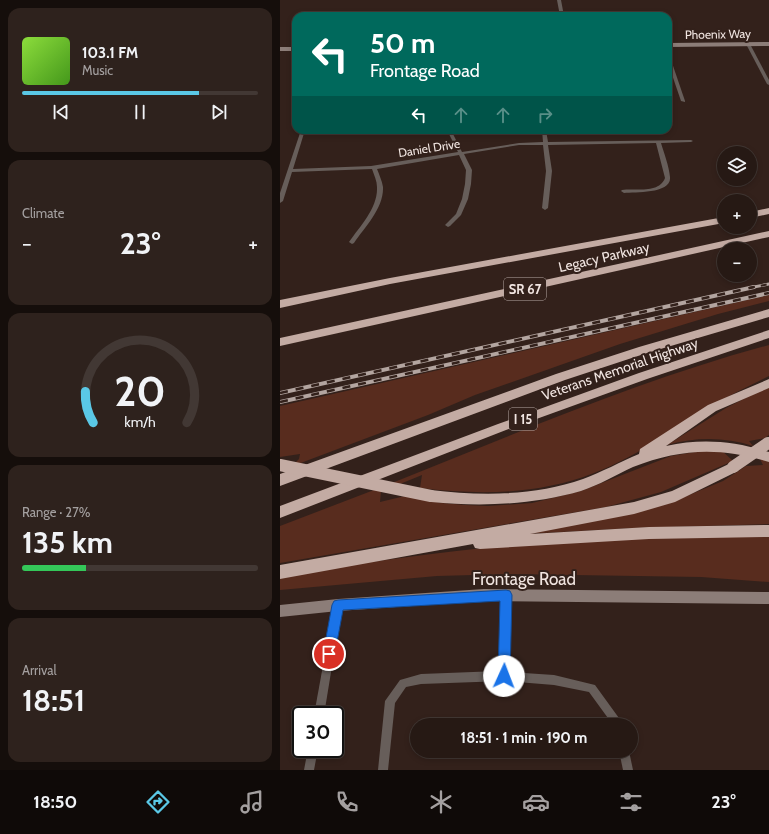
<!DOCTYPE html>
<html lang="en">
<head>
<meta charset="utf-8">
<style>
  :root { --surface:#261914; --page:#2e221d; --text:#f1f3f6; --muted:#a4a0a0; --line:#423834; --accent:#5ac8e6 }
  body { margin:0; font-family:Cabin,sans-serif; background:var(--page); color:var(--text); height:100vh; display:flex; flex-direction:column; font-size:15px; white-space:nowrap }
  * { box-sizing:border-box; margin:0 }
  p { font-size:13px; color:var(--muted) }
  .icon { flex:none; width:22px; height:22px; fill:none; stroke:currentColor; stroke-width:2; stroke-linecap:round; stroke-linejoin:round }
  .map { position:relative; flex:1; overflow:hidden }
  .sheet { display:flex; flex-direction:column; gap:8px; padding:8px; background:#150e0b; width:280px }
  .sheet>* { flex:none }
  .banner { position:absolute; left:12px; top:12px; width:380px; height:122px; border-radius:12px; box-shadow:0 2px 6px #0003,0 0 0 1px var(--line); background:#00695c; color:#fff; overflow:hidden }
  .fabs { position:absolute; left:437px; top:146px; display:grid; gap:8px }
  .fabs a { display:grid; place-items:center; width:40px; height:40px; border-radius:50%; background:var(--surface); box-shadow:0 2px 6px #0003,0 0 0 1px var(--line); font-size:20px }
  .speed { position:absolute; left:12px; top:706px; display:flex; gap:8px; font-size:20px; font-weight:700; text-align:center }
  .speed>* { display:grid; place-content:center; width:52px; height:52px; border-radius:50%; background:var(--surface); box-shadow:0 2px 6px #0003,0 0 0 1px var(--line); line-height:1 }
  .speed .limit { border:2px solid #111; border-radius:6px; background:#fff; color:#111 }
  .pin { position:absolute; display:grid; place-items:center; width:34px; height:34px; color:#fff; margin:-17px; border:2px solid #fff; border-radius:50%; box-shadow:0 1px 4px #0007 }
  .me { position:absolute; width:44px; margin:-22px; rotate:2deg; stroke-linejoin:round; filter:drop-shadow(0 0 3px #0008) }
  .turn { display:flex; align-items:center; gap:14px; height:84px; padding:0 12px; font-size:18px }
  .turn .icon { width:52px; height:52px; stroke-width:2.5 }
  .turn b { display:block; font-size:28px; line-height:34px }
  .lanes { display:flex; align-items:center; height:38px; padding:0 12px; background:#0003; justify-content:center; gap:20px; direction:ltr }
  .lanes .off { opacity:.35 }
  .big { font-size:30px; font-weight:700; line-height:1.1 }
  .sheet .widget { flex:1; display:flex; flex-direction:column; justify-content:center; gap:6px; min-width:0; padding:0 14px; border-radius:12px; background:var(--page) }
  .sheet .dial { align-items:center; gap:0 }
  .dial svg { height:104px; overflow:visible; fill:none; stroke:var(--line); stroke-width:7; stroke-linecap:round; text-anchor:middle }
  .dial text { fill:var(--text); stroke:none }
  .song { display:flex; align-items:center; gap:12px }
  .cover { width:48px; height:48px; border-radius:6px; background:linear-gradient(135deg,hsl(90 70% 55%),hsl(100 70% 35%)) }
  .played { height:4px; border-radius:2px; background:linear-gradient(90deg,var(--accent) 75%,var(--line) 75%) }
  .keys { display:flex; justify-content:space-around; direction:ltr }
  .heat { display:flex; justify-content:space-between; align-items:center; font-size:22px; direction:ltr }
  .charge { height:6px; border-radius:3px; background:linear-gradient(90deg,#34c759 27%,var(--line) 0) }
  .trip { position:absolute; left:130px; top:718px; width:228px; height:40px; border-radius:20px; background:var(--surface); box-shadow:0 2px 6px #0003,0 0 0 1px var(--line); font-weight:700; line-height:40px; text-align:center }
  .tabs { display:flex; height:64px; justify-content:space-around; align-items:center; background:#0f0a08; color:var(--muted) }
  .tabs .icon { width:28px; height:28px }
  .tabs .active { color:var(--accent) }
  .tabs b { font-size:18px; color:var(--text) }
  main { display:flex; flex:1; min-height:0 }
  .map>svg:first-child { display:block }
  .green { fill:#582c1e }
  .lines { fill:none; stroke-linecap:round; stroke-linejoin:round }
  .street { fill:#675e5a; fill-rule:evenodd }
  .secondary { fill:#8c7d78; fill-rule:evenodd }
  .highway { fill:#c3aba3; fill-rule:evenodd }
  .rail-far1-casing { stroke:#b3a5a0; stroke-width:3 }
  .rail-casing { stroke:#b3a5a0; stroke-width:4 }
  .rail-far1 { stroke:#33211b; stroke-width:2; stroke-dasharray:6; stroke-linecap:butt }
  .rail { stroke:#33211b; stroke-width:2.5; stroke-dasharray:8; stroke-linecap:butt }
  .highway-bridge { stroke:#c3aba3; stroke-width:12 }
  .route { fill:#1a73e8; stroke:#114b97 }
  .labels { text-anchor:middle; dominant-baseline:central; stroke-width:4; stroke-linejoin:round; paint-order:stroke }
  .far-street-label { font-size:12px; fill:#f1e5e1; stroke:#33211b }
  .shield { fill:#33211b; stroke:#b8aaa6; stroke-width:1 }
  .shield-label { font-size:13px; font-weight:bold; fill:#f1e5e1 }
  .street-label { font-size:14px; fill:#f1e5e1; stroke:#33211b }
  .near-street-label { font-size:17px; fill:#f1e5e1; stroke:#33211b }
</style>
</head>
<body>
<main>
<section class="sheet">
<div class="widget">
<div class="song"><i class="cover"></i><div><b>103.1 FM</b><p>Music</p></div></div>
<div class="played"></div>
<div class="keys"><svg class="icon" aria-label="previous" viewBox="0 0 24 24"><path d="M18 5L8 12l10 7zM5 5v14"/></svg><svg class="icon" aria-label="pause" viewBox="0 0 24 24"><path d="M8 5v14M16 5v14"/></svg><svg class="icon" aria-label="next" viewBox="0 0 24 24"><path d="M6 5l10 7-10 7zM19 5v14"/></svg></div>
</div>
<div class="widget"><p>Climate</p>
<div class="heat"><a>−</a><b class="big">23°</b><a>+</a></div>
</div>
<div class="widget dial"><svg viewBox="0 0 100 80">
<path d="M14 69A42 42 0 1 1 86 69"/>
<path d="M14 69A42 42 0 0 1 8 45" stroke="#5ac8e6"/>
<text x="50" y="56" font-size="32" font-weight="700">20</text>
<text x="50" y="72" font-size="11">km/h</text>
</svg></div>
<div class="widget"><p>Range · 27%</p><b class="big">135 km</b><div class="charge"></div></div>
<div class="widget"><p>Arrival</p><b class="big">18:51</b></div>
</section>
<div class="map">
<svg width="489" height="770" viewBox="0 0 489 770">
  <rect width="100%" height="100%" fill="#33211b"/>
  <g class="green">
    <polygon points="489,295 489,301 438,314 340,344 195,395 148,415 18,464 15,463 19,459 20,454 0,457 0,406"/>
    <path d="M489,345V376C475,383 460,390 446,398C402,423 361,455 314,473C258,495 199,495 140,488L142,475L120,484L112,483C237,433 360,380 489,345Z"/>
    <path d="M489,386V435L485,438L469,441L473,446C444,437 417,437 387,445L446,408Z"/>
    <polygon points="439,448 453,461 381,492 326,507 0,563 0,526 94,490 101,491 100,502 125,496 162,503 185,505 208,506 252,503 301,491 391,456"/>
    <polygon points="480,459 489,461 489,524 354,528 244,534 387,504 443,481 466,466 483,465"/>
    <path d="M489,534V582L421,577L230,574L157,576L0,590V575C82,563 164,551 247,544C327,538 408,537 489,534Z"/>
  </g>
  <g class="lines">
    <g class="street">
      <polygon points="277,0 281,0 284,16 280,16"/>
      <polygon points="467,43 470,44 489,80 489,85 487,84 466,44"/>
      <polygon points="388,56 390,57 405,101 405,102 401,101 388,63"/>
      <path d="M21,130H25L13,169L91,166L178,152L167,130H171L182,152L239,143L263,142L262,130H266L268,142L411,140L413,141L411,142L381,143C384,153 389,166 390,177C392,194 355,192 344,193L341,191L342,190C355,188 379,194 385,178L376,143L268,145L272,171L268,208L265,210L262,208L266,171L263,145H239L184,154L192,170L191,184L188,199L181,215L170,226L168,227L165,225L176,214L182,199L185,184L186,170L179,155L97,169C99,174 102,181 103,187C104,208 85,227 74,243L72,244L69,242C80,226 98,208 97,187C97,181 94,175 92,169L12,172L3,201L0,203V193Z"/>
      <polygon points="226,591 229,592 230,595 229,672 274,675 315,685 344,725 333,725 309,692 274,685 224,681 141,684 126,687 115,703 108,770 98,770 105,701 120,680 141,674 219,671 222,595 223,592"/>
      <polygon points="58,601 61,602 62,605 44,715 34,715 54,605 55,602"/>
      <polygon points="28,749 38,749 34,770 24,770"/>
      <polygon points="339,751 349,751 353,770 343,770"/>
    </g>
    <g class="secondary">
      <polygon points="489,42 489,46 388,47 388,43"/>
      <rect x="0" y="47" width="16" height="4"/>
      <polygon points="204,589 489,592 489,604 204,601 58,611 0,617 0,605 58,599"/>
    </g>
    <g class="highway">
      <polygon points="489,208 489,214 470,218 470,212"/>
      <polygon points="444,217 444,223 110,284 0,308 0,300 110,278"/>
      <polygon points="489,231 489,237 0,346 0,338"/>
      <polygon points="489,309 489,317 367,353 285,380 0,486 0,474 276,374 359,347"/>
      <polygon points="489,330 489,338 367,379 226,430 0,518 0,506 218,424 359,373"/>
      <path d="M489,379V388L436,411L386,446C422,438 454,441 489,452V462C441,447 401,448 353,467C336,475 319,485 301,491C252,505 201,507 151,502L146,500L144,496L146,492L151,490C201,496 255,496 303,479C322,472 340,462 359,454L360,449L428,405Z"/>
      <polygon points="453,462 458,463 460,467 458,471 395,502 354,514 250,534 369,527 489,525 489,537 369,539 200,549 195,548 193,544 0,579 0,565 354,502 392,491"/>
    </g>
    <defs>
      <polyline id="rail-far1" points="469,288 489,284"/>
      <g id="rail">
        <polyline points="0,393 474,287"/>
        <polyline points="0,402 489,293"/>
      </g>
    </defs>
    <use href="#rail-far1" class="rail-far1-casing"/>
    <use href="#rail" class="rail-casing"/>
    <use href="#rail-far1" class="rail-far1"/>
    <use href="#rail" class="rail"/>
    <g class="highway-bridge">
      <polyline points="0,465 151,496"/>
      <polyline points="453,467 488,443"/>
    </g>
  </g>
  <polygon class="route" points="226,590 230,591 232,595 230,676 228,680 224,682 220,680 218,676 220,601 63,610 54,658 49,660 45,658 43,654 52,605 54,601 58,600"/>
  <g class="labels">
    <g class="far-street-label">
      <text transform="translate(438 34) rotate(-1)">Phoenix Way</text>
      <text transform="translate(149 148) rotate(-9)">Daniel Drive</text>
    </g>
    <g class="shield">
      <rect x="224" y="278" width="42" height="22" rx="3"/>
      <rect x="229" y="408" width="28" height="22" rx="3"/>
    </g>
    <g class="shield-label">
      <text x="245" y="289">SR 67</text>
      <text x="243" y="419">I 15</text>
    </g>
    <g class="street-label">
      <text transform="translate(324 257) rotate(-13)">Legacy Parkway</text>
      <text transform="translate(340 369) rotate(-19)">Veterans Memorial Highway</text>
    </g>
    <g class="near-street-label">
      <text x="244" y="579">Frontage Road</text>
    </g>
  </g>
</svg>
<div class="fabs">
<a><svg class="icon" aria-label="layers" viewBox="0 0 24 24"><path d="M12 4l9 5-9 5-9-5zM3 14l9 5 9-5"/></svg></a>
<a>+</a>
<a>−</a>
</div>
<div class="speed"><div class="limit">30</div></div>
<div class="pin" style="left:49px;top:654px;background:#d93025"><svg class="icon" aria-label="arrive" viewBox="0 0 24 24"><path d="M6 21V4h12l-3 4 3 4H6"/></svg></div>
<svg class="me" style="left:224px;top:676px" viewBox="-20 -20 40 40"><circle r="19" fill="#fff"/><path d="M0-13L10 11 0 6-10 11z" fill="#1a73e8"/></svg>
<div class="trip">18:51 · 1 min · 190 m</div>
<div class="banner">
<div class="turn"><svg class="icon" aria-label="left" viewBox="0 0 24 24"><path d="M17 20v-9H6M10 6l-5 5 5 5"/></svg><div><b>50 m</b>Frontage Road</div></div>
<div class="lanes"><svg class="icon" aria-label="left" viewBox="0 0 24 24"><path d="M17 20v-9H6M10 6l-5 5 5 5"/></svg><svg class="icon off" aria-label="ahead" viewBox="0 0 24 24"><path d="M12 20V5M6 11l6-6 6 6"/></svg><svg class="icon off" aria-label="ahead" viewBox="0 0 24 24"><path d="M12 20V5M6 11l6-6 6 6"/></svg><svg class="icon off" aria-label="right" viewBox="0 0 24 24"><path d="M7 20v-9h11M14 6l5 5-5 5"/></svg></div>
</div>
</div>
</main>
<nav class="tabs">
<b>18:50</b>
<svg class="icon active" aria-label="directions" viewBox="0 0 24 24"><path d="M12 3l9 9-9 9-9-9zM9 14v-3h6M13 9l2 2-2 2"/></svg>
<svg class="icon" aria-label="music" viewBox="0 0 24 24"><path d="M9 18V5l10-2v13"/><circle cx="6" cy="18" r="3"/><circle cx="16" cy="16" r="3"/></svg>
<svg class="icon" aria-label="phone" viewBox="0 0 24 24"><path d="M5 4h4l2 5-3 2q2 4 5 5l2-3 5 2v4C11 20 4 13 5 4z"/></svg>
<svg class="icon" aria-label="climate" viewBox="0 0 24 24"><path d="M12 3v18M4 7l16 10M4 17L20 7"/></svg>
<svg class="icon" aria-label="car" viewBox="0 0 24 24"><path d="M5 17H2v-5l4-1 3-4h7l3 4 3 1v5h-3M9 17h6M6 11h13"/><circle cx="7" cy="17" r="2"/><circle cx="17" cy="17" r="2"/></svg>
<svg class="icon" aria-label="filters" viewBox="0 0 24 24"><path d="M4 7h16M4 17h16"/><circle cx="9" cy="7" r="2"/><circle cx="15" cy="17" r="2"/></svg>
<b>23°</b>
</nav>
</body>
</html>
